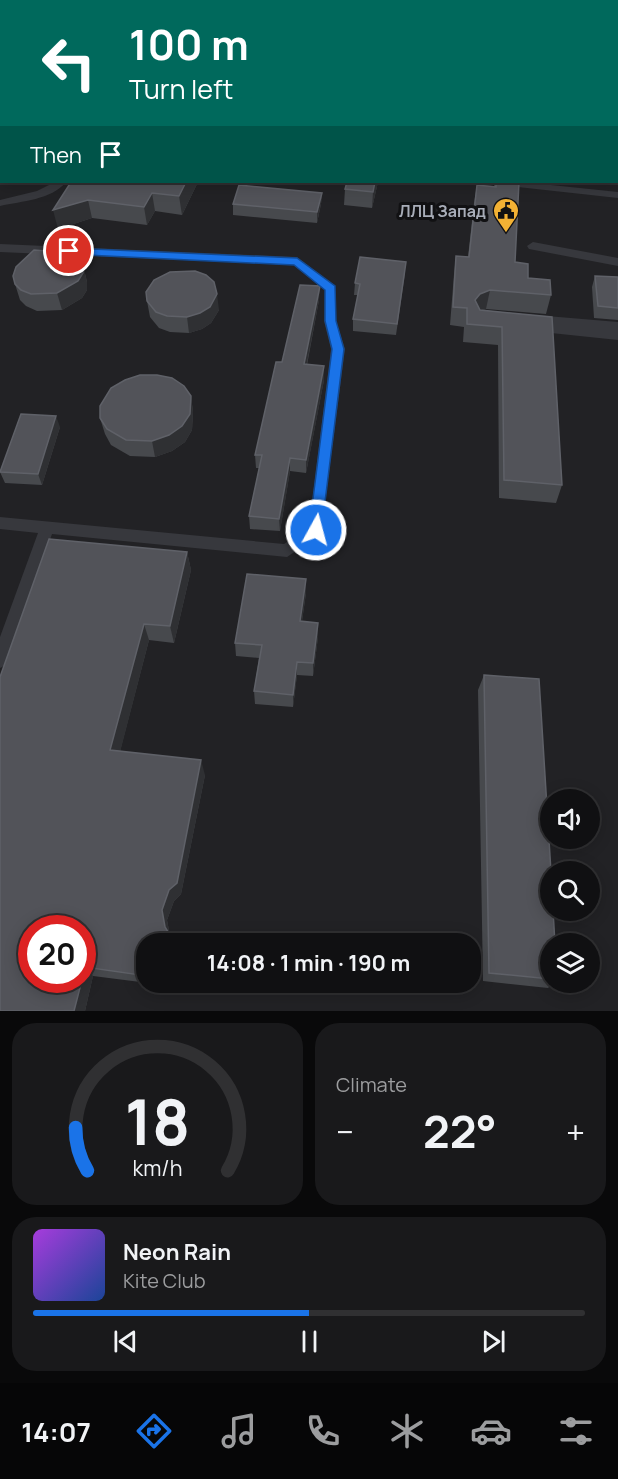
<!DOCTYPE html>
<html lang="en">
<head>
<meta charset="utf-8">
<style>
  :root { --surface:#101012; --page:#19191b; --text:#f1f3f6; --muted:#9c9d9f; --line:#303032; --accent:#1a73e8 }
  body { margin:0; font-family:Manrope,sans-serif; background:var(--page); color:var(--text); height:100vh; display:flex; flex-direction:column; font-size:22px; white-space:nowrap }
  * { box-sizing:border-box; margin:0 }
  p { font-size:20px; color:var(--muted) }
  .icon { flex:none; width:33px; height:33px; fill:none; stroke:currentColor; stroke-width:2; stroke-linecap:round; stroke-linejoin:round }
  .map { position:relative; height:1011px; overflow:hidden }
  .side { display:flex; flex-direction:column; gap:12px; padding:12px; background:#09090a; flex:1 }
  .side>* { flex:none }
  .banner { position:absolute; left:0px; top:0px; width:618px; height:183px; box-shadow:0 3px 15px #0003,0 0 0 2px var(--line); background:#00695c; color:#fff; overflow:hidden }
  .buttons { position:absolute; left:540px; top:789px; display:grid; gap:12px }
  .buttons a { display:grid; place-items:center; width:60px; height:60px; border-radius:50%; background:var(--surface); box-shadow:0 3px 15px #0003,0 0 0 2px var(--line); font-size:30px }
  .speed { position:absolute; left:18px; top:915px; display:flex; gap:12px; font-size:30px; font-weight:700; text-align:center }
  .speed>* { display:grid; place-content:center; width:78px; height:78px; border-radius:50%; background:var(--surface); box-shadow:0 3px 15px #0003,0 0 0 2px var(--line); line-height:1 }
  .speed .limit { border:9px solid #d22; background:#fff; color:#111 }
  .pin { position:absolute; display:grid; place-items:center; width:51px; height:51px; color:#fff; margin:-26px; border:3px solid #fff; border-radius:50%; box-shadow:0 2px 6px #0007 }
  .me { position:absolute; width:66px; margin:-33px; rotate:7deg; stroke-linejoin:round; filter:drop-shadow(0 0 4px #0008) }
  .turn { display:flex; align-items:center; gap:21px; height:126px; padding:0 30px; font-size:27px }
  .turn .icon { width:78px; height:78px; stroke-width:2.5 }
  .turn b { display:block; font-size:42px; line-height:51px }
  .then { display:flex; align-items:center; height:57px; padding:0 30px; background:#0003; gap:12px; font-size:22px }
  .big { font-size:45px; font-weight:700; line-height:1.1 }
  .side .tile { flex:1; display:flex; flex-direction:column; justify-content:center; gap:9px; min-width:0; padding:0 21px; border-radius:24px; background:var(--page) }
  .side .dial { align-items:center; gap:0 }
  .dial svg { height:156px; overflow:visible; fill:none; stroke:var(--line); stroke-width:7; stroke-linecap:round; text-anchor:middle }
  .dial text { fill:var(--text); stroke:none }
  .song { display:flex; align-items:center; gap:18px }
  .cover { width:72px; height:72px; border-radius:9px; background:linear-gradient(135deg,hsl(280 70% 55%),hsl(220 70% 35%)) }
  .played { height:6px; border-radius:3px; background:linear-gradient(90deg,var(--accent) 50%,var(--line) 50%) }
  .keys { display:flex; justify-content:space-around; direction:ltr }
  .heat { display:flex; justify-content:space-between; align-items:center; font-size:33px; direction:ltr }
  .side .tiles { flex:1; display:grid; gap:12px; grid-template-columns:1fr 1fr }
  .tile:last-child { grid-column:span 2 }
  .trip { position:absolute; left:136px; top:933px; width:345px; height:60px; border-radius:24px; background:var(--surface); box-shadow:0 3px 15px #0003,0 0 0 2px var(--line); font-weight:700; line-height:60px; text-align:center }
  .menu { display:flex; height:96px; justify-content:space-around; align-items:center; background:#060607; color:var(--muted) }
  .menu .icon { width:42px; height:42px }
  .menu .selected { color:var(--accent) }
  .menu b { font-size:27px; color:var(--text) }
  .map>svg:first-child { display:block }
  .built { fill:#222225; fill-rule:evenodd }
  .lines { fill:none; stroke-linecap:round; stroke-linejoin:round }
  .service { fill:#37383d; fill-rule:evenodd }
  .minor { fill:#37383d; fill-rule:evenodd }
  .wall { fill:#47494d }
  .shaded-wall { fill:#2f3033 }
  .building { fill:#525359; stroke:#5f6168; stroke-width:1.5 }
  .route { fill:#1a73e8; stroke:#114b97; stroke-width:1.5 }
  .labels { text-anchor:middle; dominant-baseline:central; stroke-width:6; stroke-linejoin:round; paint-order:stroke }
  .far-poi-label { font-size:16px; font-weight:bold; fill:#a8adb8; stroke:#111113; text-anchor:end }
</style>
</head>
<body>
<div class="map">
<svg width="618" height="1011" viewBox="0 0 618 1011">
  <rect width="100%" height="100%" fill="#161618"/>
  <path class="built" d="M0,0H618V1011H0ZM2,2H616V182H2ZM550,800H590V838H550ZM550,872H590V910H550ZM32,928H82V980H32ZM147,944H471V982H147ZM550,944H590V982H550Z"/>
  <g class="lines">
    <g class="service">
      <rect x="329" y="0" width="8" height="2"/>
      <path d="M55,182H66C51,200 22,201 0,206V200L37,191Z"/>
      <polygon points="522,182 618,192 618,198 518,187 517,185"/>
      <polygon points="533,242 618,258 618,266 529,249 527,246"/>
      <polygon points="0,244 297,257 335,286 336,321 345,349 321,534 287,557 52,534 8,660 6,665 0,668 0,637 38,533 0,529 0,517 284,544 309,527 331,349 324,321 325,290 294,265 0,252"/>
    </g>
    <polygon class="minor" points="511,313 618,322 618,340 502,328 498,322 502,316"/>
  </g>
  <g class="wall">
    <polygon points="618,0 618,171 616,171 616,2"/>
    <polygon points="0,112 2,112 2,182 36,182 27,185 0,181"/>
    <polygon points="71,182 198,182 182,215 155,211 147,225 92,218 58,229"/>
    <polygon points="347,182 378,182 372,208 344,205 345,189"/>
    <polygon points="495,182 519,182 515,262 528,278 551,295 546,314 486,309 482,310 552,317 562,485 556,503 499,498 498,345 463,342 464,327 450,325 454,274 456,256 468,257 474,203 477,185 494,186"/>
    <polygon points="322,193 321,204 317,223 233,215 233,204"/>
    <polygon points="83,265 87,282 87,290 82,298 62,310 37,311 26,306 20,300 15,284"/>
    <polygon points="405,273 396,335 353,331 353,319 358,295 354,295 355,283"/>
    <polygon points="595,276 618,277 618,320 594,318 592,287"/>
    <polygon points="319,300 307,365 324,380 306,473 290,471 280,531 250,529 249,516 259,468 256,468 255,455 282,362"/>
    <polygon points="147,301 219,310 211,323 202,329 189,333 170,332 159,328 150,317"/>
    <polygon points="191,396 193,412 192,430 185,442 172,451 155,457 130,456 111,445 105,434 100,418"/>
    <polygon points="60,427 42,485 5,483 0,472"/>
    <polygon points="187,552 191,570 174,643 149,640 120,751 205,775 181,894 174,901 167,920 170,936 147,944 147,982 165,982 164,985 93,976 85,1011 0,677"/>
    <polygon points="306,593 302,621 318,637 313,676 297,675 293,707 255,704 254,691 259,658 236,656 235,643"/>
    <polygon points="484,675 550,944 550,982 554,982 548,988 483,981 478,690"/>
  </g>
  <g class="shaded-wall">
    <polygon points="297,0 305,0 304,2 296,2"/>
    <polygon points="26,182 36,182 27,185"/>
    <polygon points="186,182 198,182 182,215 179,196"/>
    <polygon points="375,182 378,182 372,208 373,192"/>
    <polygon points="152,193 155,211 147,225 144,207"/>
    <polygon points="322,193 321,204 317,223 317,212"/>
    <polygon points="88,200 92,218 58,229 53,210"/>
    <polygon points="83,265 87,282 87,290 82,298 62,310 57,293"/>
    <polygon points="320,286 319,300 304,378 304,364"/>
    <polygon points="490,290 486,309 476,312 475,300 480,294"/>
    <polygon points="217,294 219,310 211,323 202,329 189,333 187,317"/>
    <polygon points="324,366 324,380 306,473 306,460"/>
    <polygon points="191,396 193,412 192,430 185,442 172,451 155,457 152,441"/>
    <polygon points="56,416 60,427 42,485 38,474"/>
    <polygon points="290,458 290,471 280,531 279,519"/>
    <polygon points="187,552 191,570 174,643 170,626"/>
    <polygon points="306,579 306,593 300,635 300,621"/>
    <polygon points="318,623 318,637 313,676 313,663"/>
    <polygon points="144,624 149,640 117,764 110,750"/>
    <polygon points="297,662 297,675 293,707 293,695"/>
    <polygon points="201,760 205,775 181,894 174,901 167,920 170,936 174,944 167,944 162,910"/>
    <polygon points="85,967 93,976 85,1011 74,1011"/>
  </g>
  <g class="building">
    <polygon points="85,0 297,0 296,2 84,2"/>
    <polygon points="476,0 618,0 618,152 616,152 616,2 476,2"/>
    <rect x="0" y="112" width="2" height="52"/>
    <polygon points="71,182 186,182 179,196 152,193 144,207 88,200 53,210"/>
    <polygon points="347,182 375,182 373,192 345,189"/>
    <polygon points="496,182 519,182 515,262 528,264 528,278 550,280 551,295 490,290 480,294 475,300 480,310 552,317 562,485 504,480 502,327 467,324 467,308 453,307 456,256 469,257 477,185 496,187"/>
    <polygon points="239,185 322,193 317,212 233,204"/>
    <polygon points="34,250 70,253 79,258 83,265 83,273 78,281 57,293 31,294 21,290 15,284 13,276 16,267"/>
    <polygon points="360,257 406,262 397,324 353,319 360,284 355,283"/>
    <polygon points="195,271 206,275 214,282 217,294 210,307 200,313 187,317 167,316 156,312 147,301 146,292 154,280 170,272"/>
    <polygon points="595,276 618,277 618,308 598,306"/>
    <polygon points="300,285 320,286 304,364 324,366 306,460 290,458 279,519 249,516 262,455 255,455 276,362 282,362"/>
    <polygon points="140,375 157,375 172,378 184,386 191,396 190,414 182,426 169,435 152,441 126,440 107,429 100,418 100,406 111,388 125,380"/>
    <polygon points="21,414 56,416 38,474 0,472"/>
    <polygon points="49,539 187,552 170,626 144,624 110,750 201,760 177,883 169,890 162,910 165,927 170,935 167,944 147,944 147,976 85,967 82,977 82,928 32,928 32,980 82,980 74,1011 0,1011 0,677"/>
    <polygon points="247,574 306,579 300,621 318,623 313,663 297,662 293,695 254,691 262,645 235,643"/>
    <polygon points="484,675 539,679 551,872 550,910 553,910 555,944 550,944 550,979 489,973"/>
  </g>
  <polygon class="route" points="69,248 297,258 335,286 336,321 344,349 321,534 311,534 309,530 332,349 325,321 325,290 294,265 65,254 63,251"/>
  <defs>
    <symbol id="civic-pin" viewBox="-11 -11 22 30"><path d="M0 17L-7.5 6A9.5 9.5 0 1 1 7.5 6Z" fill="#f2b134" stroke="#111113"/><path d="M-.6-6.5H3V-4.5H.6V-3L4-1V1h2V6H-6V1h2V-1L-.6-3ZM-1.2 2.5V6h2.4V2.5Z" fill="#111"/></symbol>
  </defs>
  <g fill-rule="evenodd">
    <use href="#civic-pin" x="491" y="196" width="30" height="40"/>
  </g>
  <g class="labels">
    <g class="far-poi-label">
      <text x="486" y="211">ЛЛЦ Запад</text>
    </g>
  </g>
</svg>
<div class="buttons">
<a><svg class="icon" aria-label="sound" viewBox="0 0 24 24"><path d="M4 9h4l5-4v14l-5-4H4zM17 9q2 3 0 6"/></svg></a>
<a><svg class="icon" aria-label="search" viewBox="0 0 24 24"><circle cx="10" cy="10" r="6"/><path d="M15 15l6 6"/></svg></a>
<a><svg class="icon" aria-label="layers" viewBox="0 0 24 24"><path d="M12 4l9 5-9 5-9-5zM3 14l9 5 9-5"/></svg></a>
</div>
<div class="speed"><div class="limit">20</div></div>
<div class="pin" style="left:69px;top:251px;background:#d93025"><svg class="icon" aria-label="arrive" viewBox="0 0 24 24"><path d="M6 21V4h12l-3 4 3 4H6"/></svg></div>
<svg class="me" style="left:316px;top:530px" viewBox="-20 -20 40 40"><circle r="17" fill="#1a73e8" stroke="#fff" stroke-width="3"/><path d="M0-11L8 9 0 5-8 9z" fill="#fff"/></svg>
<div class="trip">14:08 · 1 min · 190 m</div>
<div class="banner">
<div class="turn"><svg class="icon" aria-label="left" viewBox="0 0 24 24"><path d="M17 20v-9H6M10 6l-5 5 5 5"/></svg><div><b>100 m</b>Turn left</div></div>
<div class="then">Then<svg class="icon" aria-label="arrive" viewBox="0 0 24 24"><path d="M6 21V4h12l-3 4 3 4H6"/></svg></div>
</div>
</div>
<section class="side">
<div class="tiles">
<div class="tile dial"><svg viewBox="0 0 100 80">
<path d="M14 69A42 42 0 1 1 86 69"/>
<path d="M14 69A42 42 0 0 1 8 47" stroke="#1a73e8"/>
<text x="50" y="56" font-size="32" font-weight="700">18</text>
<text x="50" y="72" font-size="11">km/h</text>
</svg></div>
<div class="tile"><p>Climate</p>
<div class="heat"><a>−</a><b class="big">22°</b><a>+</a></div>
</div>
<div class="tile">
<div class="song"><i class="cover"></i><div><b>Neon Rain</b><p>Kite Club</p></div></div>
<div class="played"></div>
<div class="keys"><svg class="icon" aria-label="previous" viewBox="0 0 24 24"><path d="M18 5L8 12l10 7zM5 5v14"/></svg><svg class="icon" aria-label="pause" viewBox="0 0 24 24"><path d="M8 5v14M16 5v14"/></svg><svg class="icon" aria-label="next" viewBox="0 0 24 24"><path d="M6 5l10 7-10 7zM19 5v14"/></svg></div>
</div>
</div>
</section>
<nav class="menu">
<b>14:07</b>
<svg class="icon selected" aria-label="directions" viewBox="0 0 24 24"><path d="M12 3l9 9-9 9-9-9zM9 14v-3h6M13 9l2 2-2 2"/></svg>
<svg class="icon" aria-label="music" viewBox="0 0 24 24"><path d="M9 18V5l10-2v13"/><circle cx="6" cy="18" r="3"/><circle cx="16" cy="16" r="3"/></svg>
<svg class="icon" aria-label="phone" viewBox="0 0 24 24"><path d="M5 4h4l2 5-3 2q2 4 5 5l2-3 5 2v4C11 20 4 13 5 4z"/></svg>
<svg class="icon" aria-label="climate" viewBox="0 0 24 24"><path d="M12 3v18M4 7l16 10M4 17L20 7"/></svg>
<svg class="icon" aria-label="car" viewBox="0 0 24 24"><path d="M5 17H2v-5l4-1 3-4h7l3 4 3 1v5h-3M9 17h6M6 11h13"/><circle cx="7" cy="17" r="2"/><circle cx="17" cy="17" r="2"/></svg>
<svg class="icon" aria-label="filters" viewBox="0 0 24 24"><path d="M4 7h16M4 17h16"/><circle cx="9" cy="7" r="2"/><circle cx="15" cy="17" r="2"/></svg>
</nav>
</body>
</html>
